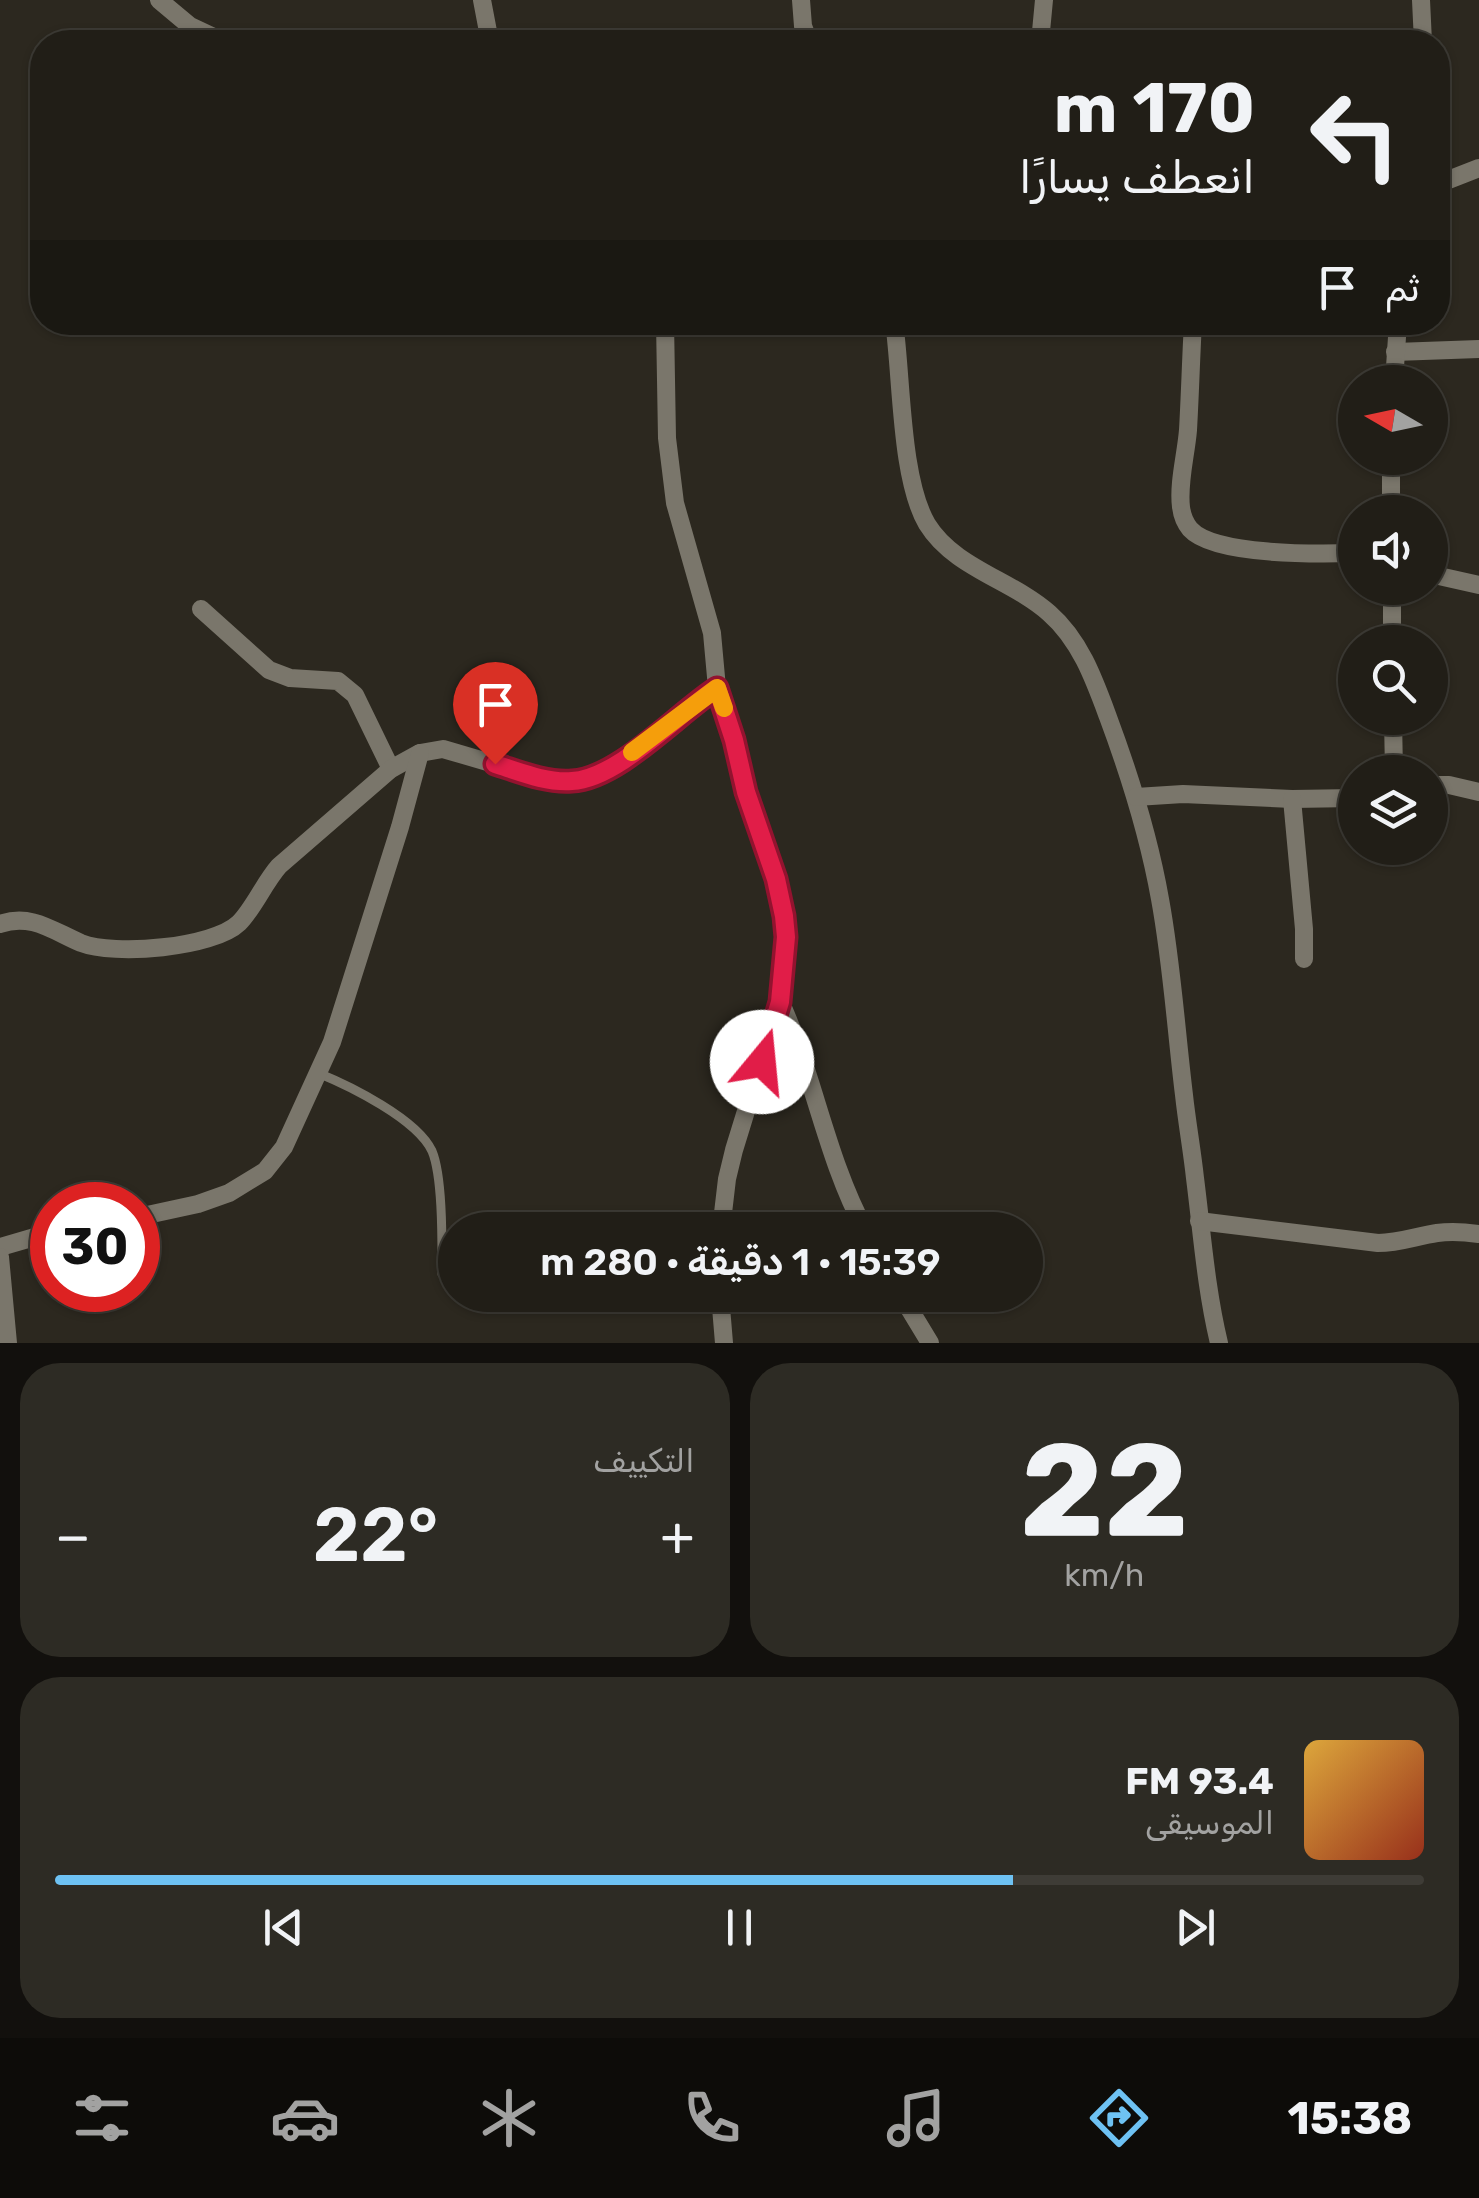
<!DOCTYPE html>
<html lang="ar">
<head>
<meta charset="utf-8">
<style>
  :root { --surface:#211e17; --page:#2d2b24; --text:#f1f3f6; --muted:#a2a2a1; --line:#3e3c36; --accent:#6ec2f3 }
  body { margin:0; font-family:Rubik,Vazirmatn,sans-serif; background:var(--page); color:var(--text); direction:rtl; height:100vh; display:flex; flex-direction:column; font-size:38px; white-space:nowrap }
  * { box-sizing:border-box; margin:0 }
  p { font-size:32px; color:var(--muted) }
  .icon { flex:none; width:55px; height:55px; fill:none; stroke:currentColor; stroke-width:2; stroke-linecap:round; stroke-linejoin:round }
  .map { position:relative; height:1343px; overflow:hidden; direction:ltr }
  .side { display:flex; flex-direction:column; gap:20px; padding:20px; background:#12100d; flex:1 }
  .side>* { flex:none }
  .hud { position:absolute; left:30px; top:30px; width:1420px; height:305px; border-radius:40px; box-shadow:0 2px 8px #0004,0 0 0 2px var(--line); direction:rtl; background:#211e17; color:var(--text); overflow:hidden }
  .needle { width:65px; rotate:279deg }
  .buttons { position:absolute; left:1338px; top:365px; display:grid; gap:20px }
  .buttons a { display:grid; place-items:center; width:110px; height:110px; border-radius:50%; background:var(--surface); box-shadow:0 2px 8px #0004,0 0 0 2px var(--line); font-size:50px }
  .speed { position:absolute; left:30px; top:1182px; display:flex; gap:20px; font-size:50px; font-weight:700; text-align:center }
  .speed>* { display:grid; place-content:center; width:130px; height:130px; border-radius:50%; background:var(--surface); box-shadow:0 2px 8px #0004,0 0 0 2px var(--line); line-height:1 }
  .speed .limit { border:15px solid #d22; background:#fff; color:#111 }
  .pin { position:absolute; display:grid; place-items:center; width:85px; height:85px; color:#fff; margin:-102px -42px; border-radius:50% 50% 50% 0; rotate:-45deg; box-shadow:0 0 10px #0007 }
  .pin .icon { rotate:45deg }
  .me { position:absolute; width:110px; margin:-55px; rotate:17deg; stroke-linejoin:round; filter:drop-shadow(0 0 8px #0008) }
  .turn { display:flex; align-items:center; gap:35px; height:210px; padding:0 30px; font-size:45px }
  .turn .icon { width:130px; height:130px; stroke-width:2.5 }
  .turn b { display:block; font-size:70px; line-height:85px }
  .then { display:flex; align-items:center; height:95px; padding:0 30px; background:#0003; gap:20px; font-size:38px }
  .big { font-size:75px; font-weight:600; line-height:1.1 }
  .side .tile { flex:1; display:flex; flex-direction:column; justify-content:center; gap:15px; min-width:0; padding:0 35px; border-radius:40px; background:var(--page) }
  .side .dial { align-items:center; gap:0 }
  .dial b { font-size:130px; line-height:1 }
  .song { display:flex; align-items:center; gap:30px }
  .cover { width:120px; height:120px; border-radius:15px; background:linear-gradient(135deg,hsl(40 70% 55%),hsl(10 70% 35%)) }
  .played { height:10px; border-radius:5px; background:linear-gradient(90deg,var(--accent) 70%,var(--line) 70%) }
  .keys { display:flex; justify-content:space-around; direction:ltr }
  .heat { display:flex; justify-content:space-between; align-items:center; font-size:55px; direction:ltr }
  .side .tiles { flex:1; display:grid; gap:20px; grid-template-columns:1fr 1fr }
  .tile:last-child { grid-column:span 2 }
  .trip { position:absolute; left:438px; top:1212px; width:605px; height:100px; border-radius:50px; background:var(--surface); box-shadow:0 2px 8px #0004,0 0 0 2px var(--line); font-weight:600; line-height:100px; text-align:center; direction:rtl }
  .tab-bar { display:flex; height:160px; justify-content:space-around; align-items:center; background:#0d0c09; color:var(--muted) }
  .tab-bar .icon { width:70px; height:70px }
  .tab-bar .selected { color:var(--accent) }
  .tab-bar b { font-size:45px; color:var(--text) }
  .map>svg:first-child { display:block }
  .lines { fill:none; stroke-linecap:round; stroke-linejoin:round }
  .service { stroke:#7a766b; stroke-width:9 }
  .minor { stroke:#7a766b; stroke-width:18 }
  .route-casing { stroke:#92132f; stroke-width:25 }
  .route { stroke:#e11d48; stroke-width:18 }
  .slow { stroke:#f59e0b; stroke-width:18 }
</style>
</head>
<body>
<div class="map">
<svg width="1479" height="1343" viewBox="0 0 1479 1343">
  <rect width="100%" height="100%" fill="#2c281f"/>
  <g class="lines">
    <path class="service" d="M318,1073C350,1086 417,1119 432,1151C443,1177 442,1244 442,1274"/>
    <g class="minor">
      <polyline points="159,0 190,26 224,42"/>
      <polyline points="482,0 490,42"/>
      <polyline points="801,0 803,26 809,42"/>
      <polyline points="1421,0 1423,42"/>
      <polyline points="1040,42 1044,0"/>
      <polyline points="1438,184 1479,168"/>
      <polyline points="665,322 667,438 675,503 712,633 717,688 734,740 746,792 776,879 784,916 785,937 780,1001 734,1150 727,1179 721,1230"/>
      <path d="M894,322C902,377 900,478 927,524C954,568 1012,580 1049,613C1080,640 1094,679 1108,717C1130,776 1149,837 1160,899C1172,964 1176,1030 1184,1095C1187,1123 1192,1150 1195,1178C1202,1233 1206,1289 1219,1343"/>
      <path d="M1193,322C1191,358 1190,395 1188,430C1186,455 1178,483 1181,507C1182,515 1185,523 1190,529C1214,556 1319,554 1355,553"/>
      <polyline points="1395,352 1479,349"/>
      <polyline points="1394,382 1398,322"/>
      <polyline points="1391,512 1391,458"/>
      <polyline points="1430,574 1479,585"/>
      <polyline points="1392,588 1392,642"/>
      <polyline points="201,609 269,670 290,678 338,681 355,695 391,769"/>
      <polyline points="1393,718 1394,772"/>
      <polyline points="1430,785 1449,785 1479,792"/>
      <polyline points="1136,797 1183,794 1292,799 1355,798"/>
      <polyline points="1292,799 1304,929 1304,959"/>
      <path d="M0,924C31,913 53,931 81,943C114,956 213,948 239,923C254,908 264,883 279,866L391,769L420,753L443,749L549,780H580L608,769L717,688"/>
      <path d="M780,1001C814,1075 826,1158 865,1230"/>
      <polyline points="138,1217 198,1204 229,1193 265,1171 284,1147 332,1042 400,827 420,753"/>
      <path d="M1199,1221L1378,1243C1399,1243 1417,1236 1437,1233C1451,1231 1465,1232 1479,1234"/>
      <polyline points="0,1247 52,1232"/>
      <polyline points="0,1257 8,1343"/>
      <polyline points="720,1295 724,1343"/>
      <polyline points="901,1295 930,1343"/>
    </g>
  </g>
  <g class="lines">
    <defs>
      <path id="route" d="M495,764C520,772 546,783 572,781C618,779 678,713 717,688L734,740L746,792L776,879L784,916L786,937L780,1002L762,1062"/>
    </defs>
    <use href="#route" class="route-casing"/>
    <use href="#route" class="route"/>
    <polyline class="slow" points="632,752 717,688 724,708"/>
  </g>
</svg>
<div class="buttons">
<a><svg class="needle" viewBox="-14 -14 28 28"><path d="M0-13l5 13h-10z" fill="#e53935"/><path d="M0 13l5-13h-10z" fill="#a2a2a1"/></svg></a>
<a><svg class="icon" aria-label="sound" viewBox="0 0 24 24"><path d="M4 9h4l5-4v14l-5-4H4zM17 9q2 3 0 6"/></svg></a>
<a><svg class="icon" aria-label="search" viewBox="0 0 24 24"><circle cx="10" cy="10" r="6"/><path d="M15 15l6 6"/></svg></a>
<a><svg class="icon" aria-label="layers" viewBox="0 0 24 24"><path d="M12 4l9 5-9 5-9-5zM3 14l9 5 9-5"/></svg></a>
</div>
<div class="speed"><div class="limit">30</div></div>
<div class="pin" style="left:495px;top:764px;background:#d93025"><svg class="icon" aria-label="arrive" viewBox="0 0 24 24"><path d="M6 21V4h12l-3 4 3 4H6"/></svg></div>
<svg class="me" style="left:762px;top:1062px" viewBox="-20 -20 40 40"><circle r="19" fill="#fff"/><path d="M0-13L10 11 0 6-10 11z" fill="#e11d48"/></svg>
<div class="trip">15:39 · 1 دقيقة · 280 m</div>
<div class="hud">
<div class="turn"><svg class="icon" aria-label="left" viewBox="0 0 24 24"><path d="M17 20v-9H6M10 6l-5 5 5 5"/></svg><div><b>170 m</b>انعطف يسارًا</div></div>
<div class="then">ثم<svg class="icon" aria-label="arrive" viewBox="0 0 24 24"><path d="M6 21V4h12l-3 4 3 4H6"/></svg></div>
</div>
</div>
<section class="side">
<div class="tiles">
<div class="tile dial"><b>22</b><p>km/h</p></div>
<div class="tile"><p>التكييف</p>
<div class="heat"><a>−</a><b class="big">22°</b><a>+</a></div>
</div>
<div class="tile">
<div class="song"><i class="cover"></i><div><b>93.4 FM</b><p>الموسيقى</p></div></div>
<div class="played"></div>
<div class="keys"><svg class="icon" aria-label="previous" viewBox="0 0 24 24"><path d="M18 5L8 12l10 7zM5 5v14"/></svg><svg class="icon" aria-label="pause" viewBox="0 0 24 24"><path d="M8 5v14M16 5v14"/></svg><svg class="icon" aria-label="next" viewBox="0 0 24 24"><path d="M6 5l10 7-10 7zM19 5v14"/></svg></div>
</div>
</div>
</section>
<nav class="tab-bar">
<b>15:38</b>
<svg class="icon selected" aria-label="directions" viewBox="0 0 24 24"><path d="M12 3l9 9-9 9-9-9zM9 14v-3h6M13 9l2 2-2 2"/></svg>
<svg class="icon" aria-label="music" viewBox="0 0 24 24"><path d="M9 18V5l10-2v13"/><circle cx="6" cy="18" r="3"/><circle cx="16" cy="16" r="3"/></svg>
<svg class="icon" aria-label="phone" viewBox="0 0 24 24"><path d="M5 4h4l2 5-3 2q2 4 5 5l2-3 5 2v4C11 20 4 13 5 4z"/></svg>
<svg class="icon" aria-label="climate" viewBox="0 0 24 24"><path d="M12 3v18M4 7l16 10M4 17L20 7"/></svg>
<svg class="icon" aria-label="car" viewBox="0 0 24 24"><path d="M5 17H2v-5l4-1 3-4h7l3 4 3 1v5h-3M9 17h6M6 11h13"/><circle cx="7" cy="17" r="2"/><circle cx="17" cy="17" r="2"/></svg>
<svg class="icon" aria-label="filters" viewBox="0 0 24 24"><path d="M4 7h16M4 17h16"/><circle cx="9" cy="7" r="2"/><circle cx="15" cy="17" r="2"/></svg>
</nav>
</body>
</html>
